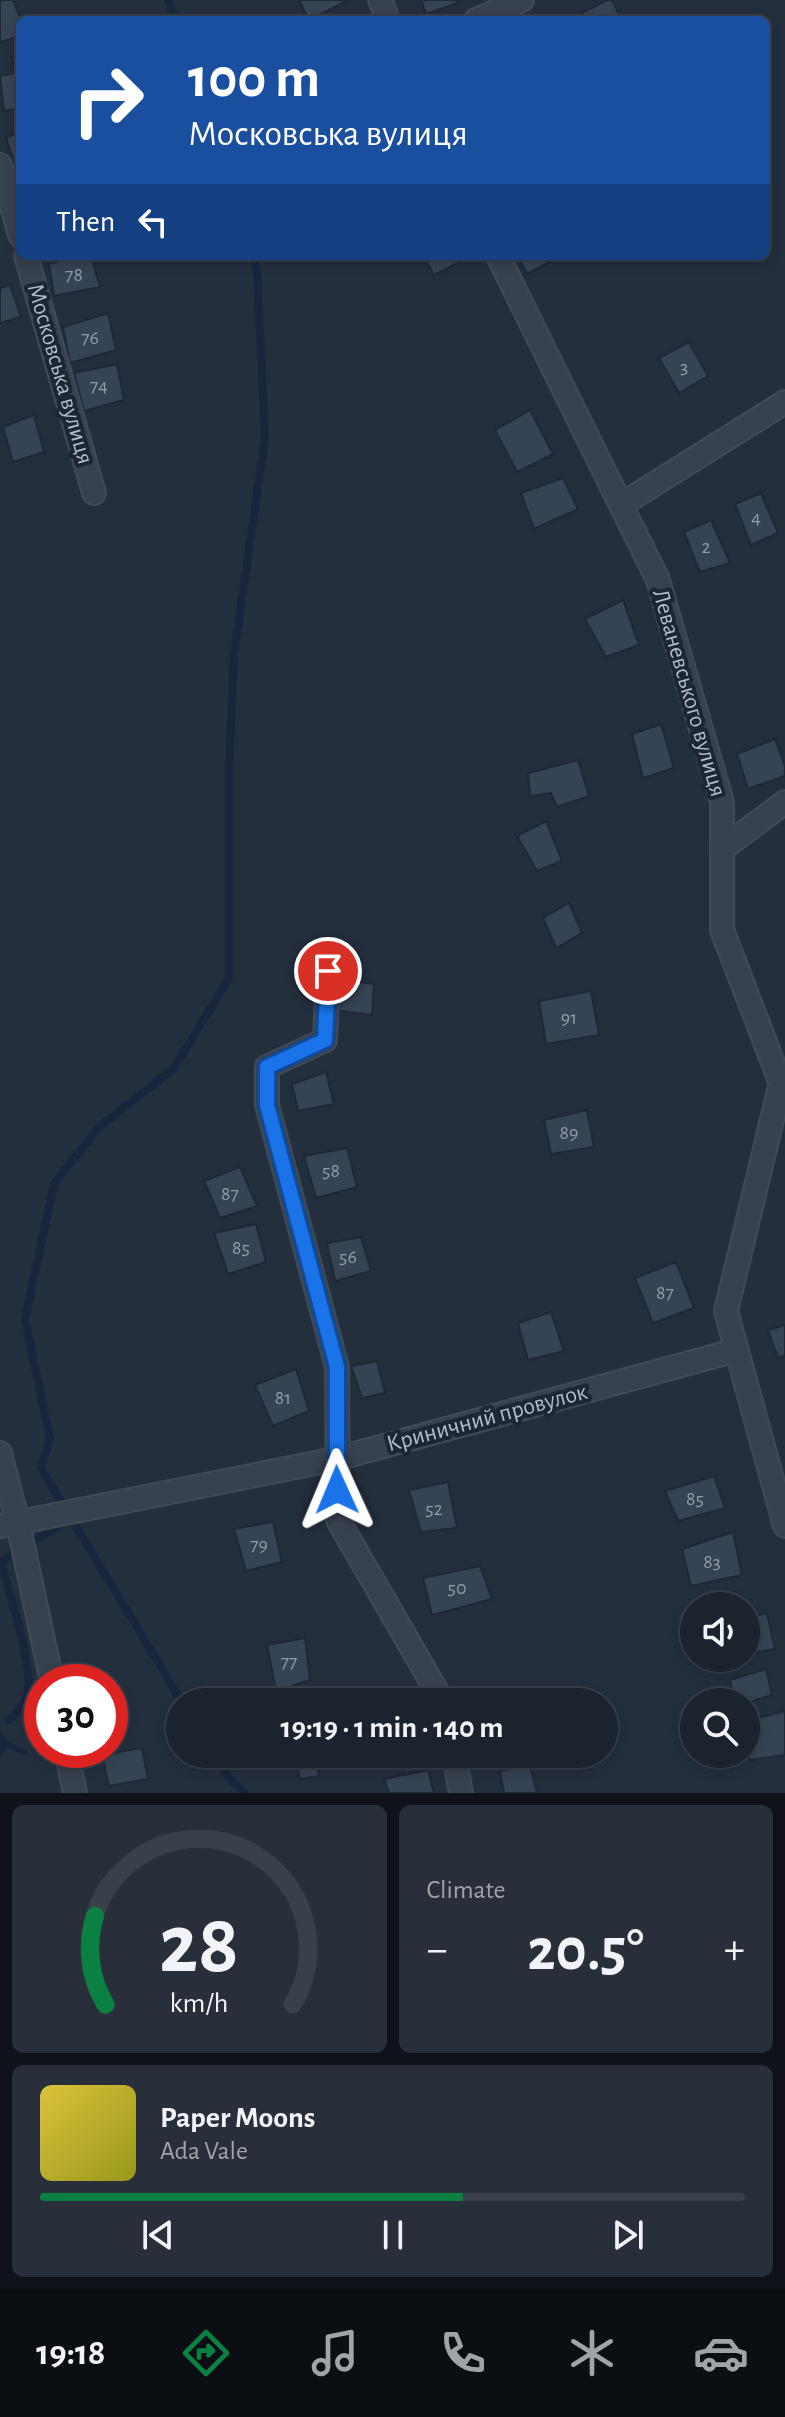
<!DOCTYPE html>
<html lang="en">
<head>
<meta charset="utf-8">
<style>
  :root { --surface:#1b232e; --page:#282f3a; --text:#f1f3f6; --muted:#a0a4aa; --line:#39404a; --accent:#0b8043 }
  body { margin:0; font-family:"Alegreya Sans",sans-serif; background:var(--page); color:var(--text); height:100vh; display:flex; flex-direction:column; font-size:30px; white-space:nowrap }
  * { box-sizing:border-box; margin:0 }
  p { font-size:26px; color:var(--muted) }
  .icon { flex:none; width:44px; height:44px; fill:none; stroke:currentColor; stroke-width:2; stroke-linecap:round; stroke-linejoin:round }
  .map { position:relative; height:1793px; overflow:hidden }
  .panel { display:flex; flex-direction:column; gap:12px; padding:12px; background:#0f1319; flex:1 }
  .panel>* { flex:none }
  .top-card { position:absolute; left:16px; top:16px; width:754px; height:244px; border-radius:12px; box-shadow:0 4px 12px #0003,0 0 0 2px var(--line); background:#1a4fa0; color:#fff; overflow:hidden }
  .fabs { position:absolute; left:680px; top:1592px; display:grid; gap:16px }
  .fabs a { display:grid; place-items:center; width:80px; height:80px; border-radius:50%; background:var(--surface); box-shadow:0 4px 12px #0003,0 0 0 2px var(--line); font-size:40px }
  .speed { position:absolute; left:24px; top:1664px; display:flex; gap:16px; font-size:40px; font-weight:700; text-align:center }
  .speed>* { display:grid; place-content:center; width:104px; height:104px; border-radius:50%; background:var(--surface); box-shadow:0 4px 12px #0003,0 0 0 2px var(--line); line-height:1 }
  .speed .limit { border:12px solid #d22; background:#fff; color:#111 }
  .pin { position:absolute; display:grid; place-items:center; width:68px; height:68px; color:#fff; margin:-34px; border:4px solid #fff; border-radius:50%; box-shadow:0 2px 8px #0007 }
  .me { position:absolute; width:88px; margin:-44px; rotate:359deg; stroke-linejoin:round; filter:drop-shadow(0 0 6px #0008) }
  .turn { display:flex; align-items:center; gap:28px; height:168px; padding:0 40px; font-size:36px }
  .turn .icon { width:104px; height:104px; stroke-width:2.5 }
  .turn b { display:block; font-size:56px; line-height:68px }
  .then { display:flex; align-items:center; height:76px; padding:0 40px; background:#0003; gap:16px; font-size:30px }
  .big { font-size:60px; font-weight:600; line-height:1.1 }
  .panel .widget { flex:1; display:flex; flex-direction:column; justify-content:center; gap:12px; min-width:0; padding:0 28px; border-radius:12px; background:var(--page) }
  .panel .dial { align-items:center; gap:0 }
  .dial svg { height:208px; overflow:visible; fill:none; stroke:var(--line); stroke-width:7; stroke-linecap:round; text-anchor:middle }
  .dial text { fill:var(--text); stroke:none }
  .song { display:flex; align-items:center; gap:24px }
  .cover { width:96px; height:96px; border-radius:12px; background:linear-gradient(135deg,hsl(50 70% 55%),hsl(60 70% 35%)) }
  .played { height:8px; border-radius:4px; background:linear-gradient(90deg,var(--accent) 60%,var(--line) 60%) }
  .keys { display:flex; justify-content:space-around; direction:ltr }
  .heat { display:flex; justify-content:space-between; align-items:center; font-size:44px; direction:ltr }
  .panel .tiles { flex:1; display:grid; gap:12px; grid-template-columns:1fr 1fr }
  .widget:last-child { grid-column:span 2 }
  .trip { position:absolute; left:166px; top:1688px; width:452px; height:80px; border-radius:40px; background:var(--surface); box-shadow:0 4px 12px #0003,0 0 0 2px var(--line); font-weight:600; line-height:80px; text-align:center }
  .tab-bar { display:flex; height:128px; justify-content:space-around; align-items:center; background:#0b0e12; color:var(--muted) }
  .tab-bar .icon { width:56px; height:56px }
  .tab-bar .on { color:var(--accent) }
  .tab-bar b { font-size:36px; color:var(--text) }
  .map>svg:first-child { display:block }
  .water { fill:#17263c }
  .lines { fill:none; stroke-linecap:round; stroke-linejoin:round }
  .stream { stroke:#17263c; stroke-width:8 }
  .building { fill:#364354; stroke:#1f2835; stroke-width:2 }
  .minor-casing { stroke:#414a57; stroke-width:26 }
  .minor { stroke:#38414e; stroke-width:22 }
  .route-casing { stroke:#114b97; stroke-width:20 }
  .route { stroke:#1a73e8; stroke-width:14 }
  .labels { text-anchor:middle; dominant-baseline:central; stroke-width:8; stroke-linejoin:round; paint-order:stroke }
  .number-label { font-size:20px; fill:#929caa }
  .street-label { font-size:24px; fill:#b4bcc9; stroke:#1d2633 }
</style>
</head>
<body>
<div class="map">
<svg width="785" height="1793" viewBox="0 0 785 1793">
  <rect width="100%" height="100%" fill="#242f3e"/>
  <polygon class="water" points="0,1733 11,1743 29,1752 23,1755 7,1748 0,1756"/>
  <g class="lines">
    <g class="stream">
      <polyline points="168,0 176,20"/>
      <polyline points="182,1702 41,1468 50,1439 25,1319 54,1184 98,1128 174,1068 229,978 229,766 234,655 265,438 257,271 252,256"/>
      <path d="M9,1720C14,1715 22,1708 25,1701C38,1675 8,1591 1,1561L67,1521"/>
      <polyline points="214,1754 231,1780 245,1793"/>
    </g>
  </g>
  <g class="building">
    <polygon points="0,0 13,0 21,20 20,36 0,42"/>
    <polygon points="299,0 349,0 309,20"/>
    <polygon points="421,0 457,0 458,3 426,14"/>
    <polygon points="607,0 612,0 622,20 568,20"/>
    <polygon points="20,56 20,108 4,111 0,76 15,73 12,57"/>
    <polygon points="20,133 20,172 17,172 6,137"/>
    <polygon points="80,256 91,256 100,287 54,296 49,264"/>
    <polygon points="423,256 467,256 468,258 434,275"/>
    <polygon points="517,256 549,256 552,261 527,274"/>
    <polygon points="10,285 21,317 0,323 0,288"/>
    <polygon points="108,313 116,350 70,363 63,327"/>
    <polygon points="689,342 708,376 679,393 659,358"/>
    <polygon points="117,364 124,400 84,411 74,373"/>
    <polygon points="530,410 553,454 517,472 495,430"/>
    <polygon points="34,415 44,452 13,462 3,427"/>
    <polygon points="563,478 578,509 534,529 521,493"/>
    <polygon points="761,493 778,533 751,545 735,504"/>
    <polygon points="711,520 730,563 700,572 684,532"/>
    <polygon points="623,600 639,645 606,657 585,619"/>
    <polygon points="661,724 674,768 643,778 632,734"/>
    <polygon points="775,739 785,766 785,776 748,789 737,754"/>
    <polygon points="578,760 589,796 557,807 551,793 530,796 528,773"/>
    <polygon points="546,821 562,861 537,871 517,836"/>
    <polygon points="569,903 582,933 556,948 543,918"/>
    <polygon points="336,979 374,984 372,1015 332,1010"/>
    <polygon points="591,991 599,1035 546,1044 539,1001"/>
    <polygon points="326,1072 334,1104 298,1111 292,1084"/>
    <polygon points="587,1110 594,1147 551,1154 544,1120"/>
    <polygon points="347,1148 357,1187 316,1198 304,1156"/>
    <polygon points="240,1167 257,1206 220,1218 204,1181"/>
    <polygon points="256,1224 266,1262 228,1274 214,1233"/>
    <polygon points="361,1237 371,1271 335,1281 327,1243"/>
    <polygon points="676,1262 694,1308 653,1323 635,1278"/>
    <polygon points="551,1312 564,1351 528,1360 518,1323"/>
    <polygon points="785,1325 785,1356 778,1358 768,1330"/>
    <polygon points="377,1361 385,1393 362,1398 351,1366"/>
    <polygon points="296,1369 309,1411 273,1426 255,1385"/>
    <polygon points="714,1476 725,1508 678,1521 665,1491"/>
    <polygon points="448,1482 457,1528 421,1532 409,1490"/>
    <polygon points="273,1522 282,1562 246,1571 234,1529"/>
    <polygon points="733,1532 742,1575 691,1586 682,1549"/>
    <polygon points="480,1566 492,1599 432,1615 423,1578"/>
    <polygon points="767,1613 775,1649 746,1654 746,1618"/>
    <polygon points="305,1638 310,1680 276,1691 267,1645"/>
    <polygon points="766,1669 772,1695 746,1703 734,1702 730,1680"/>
    <polygon points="785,1711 785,1755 750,1760 746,1721"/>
    <polygon points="142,1748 148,1779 109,1786 102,1755"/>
    <polygon points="294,1754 329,1754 330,1757 315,1757 319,1776 300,1779"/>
    <polygon points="530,1765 537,1793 504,1793 500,1771"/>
    <polygon points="428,1770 434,1793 389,1793 384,1779"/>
  </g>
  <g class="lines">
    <defs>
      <g id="minor">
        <polyline points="380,0 388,20"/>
        <polyline points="476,20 522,0"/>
        <polyline points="0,165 20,235"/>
        <polyline points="26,256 94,493"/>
        <polyline points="498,256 658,580 722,802 722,930 785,1094"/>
        <polyline points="621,505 785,402"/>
        <polyline points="722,849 785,802"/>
        <polyline points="328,971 325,1040 267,1067 267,1105 337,1367 338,1520 443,1702"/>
        <polyline points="782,1078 726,1311 785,1526"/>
        <polyline points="0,1453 18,1523 52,1682"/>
        <polyline points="0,1526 336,1459 737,1350"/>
        <polyline points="66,1750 75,1793"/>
        <polyline points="454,1754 461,1793"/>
      </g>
    </defs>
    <use href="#minor" class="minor-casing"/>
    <use href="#minor" class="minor"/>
  </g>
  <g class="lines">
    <defs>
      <polyline id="route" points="328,971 325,1040 267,1067 267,1105 337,1367 337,1490"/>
    </defs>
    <use href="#route" class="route-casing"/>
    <use href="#route" class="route"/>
  </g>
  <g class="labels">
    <g class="number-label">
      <text x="74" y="275">78</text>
      <text x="90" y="338">76</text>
      <text x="684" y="367">3</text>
      <text x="99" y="386">74</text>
      <text x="756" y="518">4</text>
      <text x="706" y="547">2</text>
      <text x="569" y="1018">91</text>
      <text x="569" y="1133">89</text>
      <text x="331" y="1171">58</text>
      <text x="230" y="1194">87</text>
      <text x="241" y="1248">85</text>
      <text x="348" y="1257">56</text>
      <text x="665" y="1293">87</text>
      <text x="283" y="1398">81</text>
      <text x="695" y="1499">85</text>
      <text x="434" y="1509">52</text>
      <text x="259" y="1545">79</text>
      <text x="712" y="1562">83</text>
      <text x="457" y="1588">50</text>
      <text x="289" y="1662">77</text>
    </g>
    <g class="street-label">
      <text transform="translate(60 374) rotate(74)">Московська вулиця</text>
      <text transform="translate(689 693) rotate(74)">Леваневського вулиця</text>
      <text transform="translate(487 1418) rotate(-15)">Криничний провулок</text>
    </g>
  </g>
</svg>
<div class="fabs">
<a><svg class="icon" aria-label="sound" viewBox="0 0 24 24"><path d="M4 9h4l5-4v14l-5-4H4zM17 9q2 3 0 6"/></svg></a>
<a><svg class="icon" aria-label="search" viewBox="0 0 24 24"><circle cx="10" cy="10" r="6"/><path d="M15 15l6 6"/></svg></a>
</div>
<div class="speed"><div class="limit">30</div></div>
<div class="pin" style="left:328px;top:971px;background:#d93025"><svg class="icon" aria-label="arrive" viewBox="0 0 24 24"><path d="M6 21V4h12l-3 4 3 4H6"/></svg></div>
<svg class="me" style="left:337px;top:1490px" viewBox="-20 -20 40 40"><path d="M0-17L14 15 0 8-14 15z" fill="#1a73e8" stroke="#fff" stroke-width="4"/></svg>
<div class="trip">19:19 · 1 min · 140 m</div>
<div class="top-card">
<div class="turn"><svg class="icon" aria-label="right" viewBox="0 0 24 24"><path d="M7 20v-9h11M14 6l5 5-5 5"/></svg><div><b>100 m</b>Московська вулиця</div></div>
<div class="then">Then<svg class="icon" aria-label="left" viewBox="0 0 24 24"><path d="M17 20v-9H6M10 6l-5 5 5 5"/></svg></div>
</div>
</div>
<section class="panel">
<div class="tiles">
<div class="widget dial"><svg viewBox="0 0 100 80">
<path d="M14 69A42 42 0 1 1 86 69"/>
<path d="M14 69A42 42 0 0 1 10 35" stroke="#0b8043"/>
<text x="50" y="56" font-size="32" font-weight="700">28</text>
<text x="50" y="72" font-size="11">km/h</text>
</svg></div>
<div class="widget"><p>Climate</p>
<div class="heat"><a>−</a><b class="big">20.5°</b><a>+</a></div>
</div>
<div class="widget">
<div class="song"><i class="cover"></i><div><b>Paper Moons</b><p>Ada Vale</p></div></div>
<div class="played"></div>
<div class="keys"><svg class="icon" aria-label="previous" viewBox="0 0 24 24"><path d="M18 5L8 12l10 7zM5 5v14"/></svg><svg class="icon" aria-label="pause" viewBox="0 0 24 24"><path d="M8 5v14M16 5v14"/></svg><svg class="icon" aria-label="next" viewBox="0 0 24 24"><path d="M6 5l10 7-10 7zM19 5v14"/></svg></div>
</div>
</div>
</section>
<nav class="tab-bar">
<b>19:18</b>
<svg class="icon on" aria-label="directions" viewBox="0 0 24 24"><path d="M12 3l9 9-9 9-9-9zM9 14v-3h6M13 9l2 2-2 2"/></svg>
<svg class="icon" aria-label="music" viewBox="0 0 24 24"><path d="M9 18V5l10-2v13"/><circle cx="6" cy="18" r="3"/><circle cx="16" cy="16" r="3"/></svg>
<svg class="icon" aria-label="phone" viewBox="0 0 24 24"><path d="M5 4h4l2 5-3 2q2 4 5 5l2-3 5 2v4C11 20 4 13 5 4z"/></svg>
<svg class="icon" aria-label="climate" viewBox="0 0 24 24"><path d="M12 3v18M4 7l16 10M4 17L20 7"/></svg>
<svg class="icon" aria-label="car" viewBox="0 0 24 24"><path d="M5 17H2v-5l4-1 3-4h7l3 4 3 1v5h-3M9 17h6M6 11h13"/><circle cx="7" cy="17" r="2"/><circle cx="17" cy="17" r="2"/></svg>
</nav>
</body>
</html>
